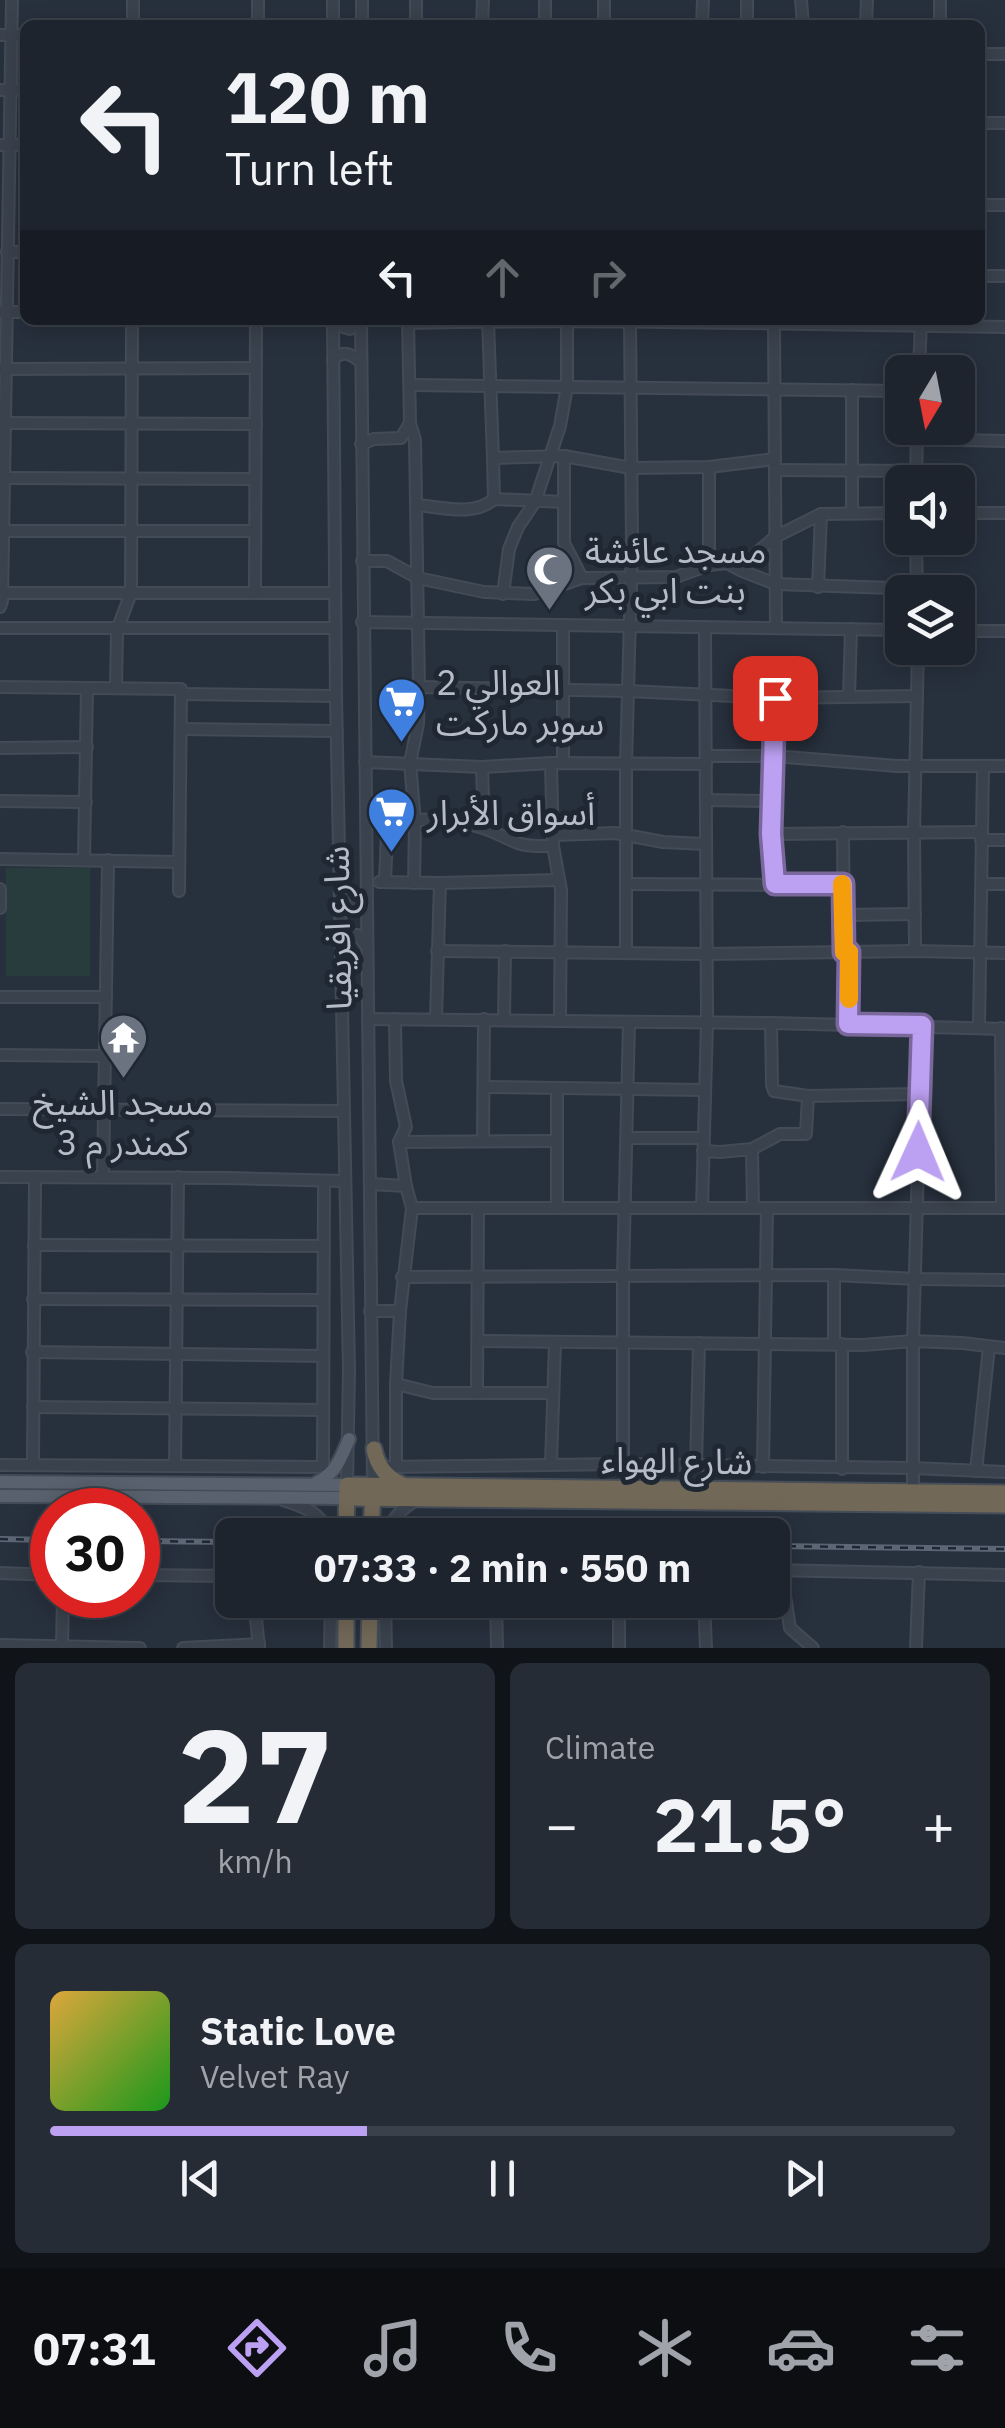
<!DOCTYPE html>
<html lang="en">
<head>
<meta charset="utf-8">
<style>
  :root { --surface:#1d242e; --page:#252c36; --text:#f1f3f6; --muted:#a0a4aa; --line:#3b414a; --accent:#bca0f2 }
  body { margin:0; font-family:"IBM Plex Sans","Noto Sans Arabic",sans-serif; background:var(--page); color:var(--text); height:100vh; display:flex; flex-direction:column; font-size:38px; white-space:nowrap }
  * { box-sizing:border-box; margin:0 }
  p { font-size:32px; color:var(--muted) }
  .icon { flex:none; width:55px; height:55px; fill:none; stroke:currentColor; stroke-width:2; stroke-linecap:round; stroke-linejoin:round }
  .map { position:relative; height:1648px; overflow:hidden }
  .details { display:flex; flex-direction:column; gap:15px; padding:15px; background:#101419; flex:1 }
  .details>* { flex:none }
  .banner { position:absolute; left:20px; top:20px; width:965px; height:305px; border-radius:15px; box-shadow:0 5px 25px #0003,0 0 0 2px var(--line); background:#1d242e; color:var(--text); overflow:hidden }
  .needle { width:65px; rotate:190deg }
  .controls { position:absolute; left:885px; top:355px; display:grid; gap:20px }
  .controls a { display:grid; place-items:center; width:90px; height:90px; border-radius:15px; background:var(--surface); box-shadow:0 5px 25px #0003,0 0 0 2px var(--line); font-size:50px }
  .speed { position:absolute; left:30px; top:1488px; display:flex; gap:20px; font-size:50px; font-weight:700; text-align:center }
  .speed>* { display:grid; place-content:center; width:130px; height:130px; border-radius:50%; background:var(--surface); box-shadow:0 5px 25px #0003,0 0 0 2px var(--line); line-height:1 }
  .speed .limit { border:15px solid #d22; background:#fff; color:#111 }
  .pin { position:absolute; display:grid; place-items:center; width:85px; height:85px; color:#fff; margin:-42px; border-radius:20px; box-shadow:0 5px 15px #0006 }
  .me { position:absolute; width:110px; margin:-55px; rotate:1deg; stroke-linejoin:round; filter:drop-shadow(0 0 8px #0008) }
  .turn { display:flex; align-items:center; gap:35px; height:210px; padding:0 40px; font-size:45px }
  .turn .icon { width:130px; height:130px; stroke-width:2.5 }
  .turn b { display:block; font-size:70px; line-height:85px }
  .lanes { display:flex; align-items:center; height:95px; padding:0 40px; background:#0003; justify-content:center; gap:50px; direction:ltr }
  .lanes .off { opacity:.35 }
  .big { font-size:75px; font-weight:800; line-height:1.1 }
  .details .tile { flex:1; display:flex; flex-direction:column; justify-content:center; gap:15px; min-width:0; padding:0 35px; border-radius:15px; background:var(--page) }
  .details .dial { align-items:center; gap:0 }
  .dial b { font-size:130px; line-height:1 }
  .song { display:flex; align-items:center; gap:30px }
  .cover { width:120px; height:120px; border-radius:15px; background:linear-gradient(135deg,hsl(40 70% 55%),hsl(120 70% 35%)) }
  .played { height:10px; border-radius:5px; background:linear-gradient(90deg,var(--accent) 35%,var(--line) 35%) }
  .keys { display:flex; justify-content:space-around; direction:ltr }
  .heat { display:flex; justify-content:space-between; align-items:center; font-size:55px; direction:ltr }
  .details .tiles { flex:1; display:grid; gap:15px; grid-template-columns:1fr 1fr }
  .tile:last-child { grid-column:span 2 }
  .trip { position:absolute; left:215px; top:1518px; width:575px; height:100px; border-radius:15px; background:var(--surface); box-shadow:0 5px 25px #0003,0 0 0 2px var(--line); font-weight:800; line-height:100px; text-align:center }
  .menu { display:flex; height:160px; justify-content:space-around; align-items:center; background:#0c0e12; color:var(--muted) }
  .menu .icon { width:70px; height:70px }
  .menu .on { color:var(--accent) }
  .menu b { font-size:45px; color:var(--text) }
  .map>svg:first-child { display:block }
  .garden { fill:#283c3e }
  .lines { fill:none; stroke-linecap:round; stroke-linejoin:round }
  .minor-casing { stroke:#434b56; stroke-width:14 }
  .major-casing { stroke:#434b56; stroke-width:16 }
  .highway-casing { stroke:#454d58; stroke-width:19 }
  .minor { stroke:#3a424d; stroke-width:10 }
  .major { stroke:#58616d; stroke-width:12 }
  .highway { stroke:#726858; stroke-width:15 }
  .rail-casing { stroke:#5d6674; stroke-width:6 }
  .rail { stroke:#1f2732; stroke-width:2.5; stroke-dasharray:8; stroke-linecap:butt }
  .route-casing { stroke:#7a689d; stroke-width:25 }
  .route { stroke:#bca0f2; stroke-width:18 }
  .slow { stroke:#f59e0b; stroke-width:18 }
  .labels { text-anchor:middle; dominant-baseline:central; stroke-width:10; stroke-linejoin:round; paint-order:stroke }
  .poi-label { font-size:35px; fill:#b6bdc8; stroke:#1f2732; text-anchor:start }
  .street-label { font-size:35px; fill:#b6bdc8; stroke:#1f2732 }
</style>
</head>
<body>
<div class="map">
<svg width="1005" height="1648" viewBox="0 0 1005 1648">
  <rect width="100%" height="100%" fill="#27303d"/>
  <rect class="garden" x="6" y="868" width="84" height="108"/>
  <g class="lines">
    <defs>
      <g id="minor">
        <polyline points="362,0 362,25"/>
        <polyline points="416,0 416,25"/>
        <polyline points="801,0 803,25"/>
        <polyline points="940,0 940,25"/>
        <polyline points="133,25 133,0"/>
        <polyline points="258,25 258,0"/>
        <polyline points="333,25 333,0"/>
        <polyline points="482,25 483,0"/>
        <polyline points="545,25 545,0"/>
        <polyline points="604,25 604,0"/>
        <polyline points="702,25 703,0"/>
        <polyline points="747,25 747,0"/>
        <polyline points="866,25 867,0"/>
        <polyline points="0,35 25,35"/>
        <polyline points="980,54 1005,54"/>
        <polyline points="0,90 25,90"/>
        <polyline points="980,123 1005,123"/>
        <polyline points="0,145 25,145"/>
        <polyline points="980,205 1005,205"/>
        <polyline points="980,235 980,276"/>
        <polyline points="7,252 25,252"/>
        <polyline points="980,276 1005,276"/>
        <polyline points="1,312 25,312"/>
        <polyline points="333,320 336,696 349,1370 347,1485"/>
        <polyline points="335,320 343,327 350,329 359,320"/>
        <polyline points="361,320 373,1485"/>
        <polyline points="408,321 410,423 415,440 419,687 418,724 410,763 415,822 414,883"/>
        <polyline points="488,321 493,458"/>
        <path d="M408,323C607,318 806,325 1005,327"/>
        <polyline points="774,324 776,628"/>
        <path d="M333,360C342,349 351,354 361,362"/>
        <polyline points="2,369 256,368"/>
        <polyline points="919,372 921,321"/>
        <polyline points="411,385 902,391"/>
        <polyline points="2,423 256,424"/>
        <polyline points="917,439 1005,441"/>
        <polyline points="361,444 374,439 401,438 410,423"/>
        <polyline points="564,456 564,543 582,578"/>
        <polyline points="775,470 916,471"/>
        <polyline points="0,478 255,479"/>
        <polyline points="916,482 917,428"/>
        <polyline points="494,499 493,458 564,456 631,468 709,467 775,459"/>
        <path d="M417,505C442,507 474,517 494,499L564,502"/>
        <polyline points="852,513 852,390"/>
        <polyline points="958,513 1005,513"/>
        <polyline points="0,531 255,531"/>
        <polyline points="916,538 917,592"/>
        <polyline points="362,561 387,561 418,578 484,592 534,594 582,578 676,577 709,565 747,561 775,537 821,514 902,513"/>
        <polyline points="729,564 742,571 776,584 892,588 916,582"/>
        <polyline points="709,565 709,467"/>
        <polyline points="818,587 821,514"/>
        <polyline points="0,593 335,593"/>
        <polyline points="255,593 256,320"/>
        <polyline points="503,594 509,549 518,527 535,502 560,426 567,387 567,320"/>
        <polyline points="0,607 2,601 12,0"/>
        <polyline points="362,622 902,630"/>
        <polyline points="0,628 335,628"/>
        <polyline points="958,631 1005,631"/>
        <polyline points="0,687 181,689 179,891"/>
        <polyline points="419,687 628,691 774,698 917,696"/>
        <polyline points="116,688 117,630 131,593 132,320"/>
        <polyline points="183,694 336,696"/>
        <polyline points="849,697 851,629"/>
        <polyline points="774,698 771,834 775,884"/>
        <polyline points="181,729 337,731"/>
        <polyline points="0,748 87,747"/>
        <polyline points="706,756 774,756 897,766 1005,766"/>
        <polyline points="365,762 482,767 551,763 706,764"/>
        <polyline points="551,763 553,846 561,890 560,1020"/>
        <polyline points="563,763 563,625"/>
        <polyline points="482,767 484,828"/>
        <polyline points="706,800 771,801"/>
        <polyline points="0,801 86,802"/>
        <polyline points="843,832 844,952"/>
        <polyline points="771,834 981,832"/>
        <polyline points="552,835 615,833 663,842 705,844"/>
        <polyline points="981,840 1005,840"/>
        <polyline points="0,859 179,862"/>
        <polyline points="84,860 87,688"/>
        <polyline points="379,882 440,883 558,880"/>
        <path d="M385,882L387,833L389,828C415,814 456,820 483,828C496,832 508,840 521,844C531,847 542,846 553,846"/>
        <polyline points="626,884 843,885"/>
        <polyline points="982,884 1005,884"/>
        <polyline points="0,889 0,908"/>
        <polyline points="340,897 348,907 360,906 366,894"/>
        <polyline points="844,915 915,914"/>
        <polyline points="340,944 350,936 358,935 367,947"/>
        <polyline points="437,951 705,954 915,951 1005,953"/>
        <polyline points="915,951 914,832 918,648"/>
        <polyline points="626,953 626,763 632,546 630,320"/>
        <polyline points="0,997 106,997"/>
        <polyline points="436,1018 440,883"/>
        <polyline points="368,1019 771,1023 1005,1029"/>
        <polyline points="395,1019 396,1081 406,1127 399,1142 406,1186 412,1208 400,1311 396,1384 396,1466"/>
        <polyline points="504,1019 505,951"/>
        <polyline points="771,1023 772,1085 774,1091 808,1096 919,1094"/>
        <polyline points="848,1024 849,952"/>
        <polyline points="979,1027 983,767"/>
        <polyline points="1001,1028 1002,1208"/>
        <polyline points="0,1055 105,1056"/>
        <polyline points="484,1087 703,1090"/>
        <polyline points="0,1109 343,1111"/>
        <polyline points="627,1138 702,1138"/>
        <polyline points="483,1141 484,1019"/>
        <polyline points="399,1142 557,1141"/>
        <polyline points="752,1149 753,1207"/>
        <polyline points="703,1151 720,1152 752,1149 780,1134 806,1134 808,1096"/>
        <polyline points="0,1177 228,1178 345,1181"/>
        <polyline points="103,1177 108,860"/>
        <polyline points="370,1184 406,1186"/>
        <polyline points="412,1208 1005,1208"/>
        <polyline points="557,1208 557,1088"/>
        <polyline points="702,1208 707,1022 705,627"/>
        <polyline points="34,1245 323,1246"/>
        <polyline points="402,1277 834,1275 917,1279 1005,1280"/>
        <polyline points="33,1299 322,1300"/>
        <polyline points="370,1311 400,1311"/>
        <polyline points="478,1341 863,1345 913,1341 962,1343 1005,1348"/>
        <polyline points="834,1344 834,1275"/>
        <polyline points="842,1344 842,1469"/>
        <polyline points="32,1352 322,1356"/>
        <polyline points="396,1384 433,1393 553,1393"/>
        <polyline points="477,1393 478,1208"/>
        <polyline points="33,1407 323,1410"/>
        <polyline points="551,1464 555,1342"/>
        <polyline points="623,1464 623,1276 629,1022"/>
        <polyline points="0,1465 319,1467 323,1465 324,1181"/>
        <polyline points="33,1465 35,1177"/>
        <polyline points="175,1466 178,1177"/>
        <polyline points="696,1466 699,1343"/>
        <polyline points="380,1467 623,1464 913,1468 1005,1472"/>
        <polyline points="763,1467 767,1208"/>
        <polyline points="976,1471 989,1347"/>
        <polyline points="913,1492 913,1341 922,1025"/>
        <path d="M283,1500C305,1507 320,1512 330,1535"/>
        <path d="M387,1535C392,1517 403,1508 418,1499"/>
        <polyline points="772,1570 1005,1575"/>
        <polyline points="781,1570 790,1628 813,1648"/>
        <polyline points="0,1573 52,1575"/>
        <polyline points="138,1575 232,1576"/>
        <polyline points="254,1600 259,1647"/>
        <polyline points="385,1600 386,1648"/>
        <polyline points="496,1600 497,1648"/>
        <polyline points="619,1600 619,1648"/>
        <polyline points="704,1600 706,1648"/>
        <polyline points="0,1645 140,1648"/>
        <polyline points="62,1648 63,1595"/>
        <polyline points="183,1648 259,1644"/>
        <polyline points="330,1648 331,1600"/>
        <polyline points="916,1648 919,1572"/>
      </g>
      <g id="major">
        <polyline points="0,1482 347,1485"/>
        <path d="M316,1483C335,1474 341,1459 349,1439"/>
        <polyline points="0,1496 347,1498"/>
      </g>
      <g id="highway">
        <path d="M374,1449C377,1466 387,1478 403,1485"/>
        <polyline points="347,1498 1005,1505"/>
        <polyline points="346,1535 347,1485 1005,1493"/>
        <polyline points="371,1535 373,1489"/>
        <polyline points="346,1648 346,1600"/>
        <polyline points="369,1648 370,1600"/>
      </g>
    </defs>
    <use href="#minor" class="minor-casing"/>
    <use href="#major" class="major-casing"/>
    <use href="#highway" class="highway-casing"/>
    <use href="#minor" class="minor"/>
    <use href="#major" class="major"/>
    <use href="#highway" class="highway"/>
    <defs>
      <g id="rail">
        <polyline points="0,1539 52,1540"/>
        <polyline points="138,1541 232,1542"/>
        <polyline points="772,1546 1005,1549"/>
      </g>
    </defs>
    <use href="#rail" class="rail-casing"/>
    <use href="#rail" class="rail"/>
  </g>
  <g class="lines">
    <defs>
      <polyline id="route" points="775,698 771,834 775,884 843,884 844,952 849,952 848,1024 922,1025 918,1152"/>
    </defs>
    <use href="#route" class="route-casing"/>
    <use href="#route" class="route"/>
    <polyline class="slow" points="842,884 844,952 849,952 849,999"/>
  </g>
  <defs>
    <symbol id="mosque-pin" viewBox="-11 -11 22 30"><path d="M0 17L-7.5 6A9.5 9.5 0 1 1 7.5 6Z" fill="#6b7280" stroke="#1f2732"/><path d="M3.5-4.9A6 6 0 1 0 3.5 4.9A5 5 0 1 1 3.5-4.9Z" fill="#fff"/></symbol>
    <symbol id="supermarket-pin" viewBox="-11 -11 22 30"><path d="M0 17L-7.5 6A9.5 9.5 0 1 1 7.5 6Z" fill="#3f7fe0" stroke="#1f2732"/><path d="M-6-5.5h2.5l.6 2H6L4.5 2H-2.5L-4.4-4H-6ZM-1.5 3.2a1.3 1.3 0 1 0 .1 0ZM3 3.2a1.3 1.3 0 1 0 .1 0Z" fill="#fff"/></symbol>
    <symbol id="temple-pin" viewBox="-11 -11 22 30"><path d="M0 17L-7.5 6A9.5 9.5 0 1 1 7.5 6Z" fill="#6b7280" stroke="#1f2732"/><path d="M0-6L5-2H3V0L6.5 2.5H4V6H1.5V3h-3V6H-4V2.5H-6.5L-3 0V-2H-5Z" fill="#fff"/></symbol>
  </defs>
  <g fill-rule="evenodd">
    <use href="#mosque-pin" x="522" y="542" width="55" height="75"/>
    <use href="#supermarket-pin" x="374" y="674" width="55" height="75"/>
    <use href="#supermarket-pin" x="364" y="784" width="55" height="75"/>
    <use href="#temple-pin" x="96" y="1010" width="55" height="75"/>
  </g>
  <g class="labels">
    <g class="poi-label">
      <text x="585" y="550">مسجد عائشة<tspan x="585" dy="40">بنت ابي بكر</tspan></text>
      <text x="436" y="682">العوالي 2<tspan x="436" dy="40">سوبر ماركت</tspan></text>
      <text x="427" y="812">أسواق الأبرار</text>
      <text x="123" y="1102" text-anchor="middle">مسجد الشيخ<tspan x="123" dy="40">كمندر م 3</tspan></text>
    </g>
    <g class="street-label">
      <text transform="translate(337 928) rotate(-91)">شارع افريقيا</text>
      <text transform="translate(677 1460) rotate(1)">شارع الهواء</text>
    </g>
  </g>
</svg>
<div class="controls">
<a><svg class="needle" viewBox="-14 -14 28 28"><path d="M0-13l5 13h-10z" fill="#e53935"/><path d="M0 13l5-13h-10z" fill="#a0a4aa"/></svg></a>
<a><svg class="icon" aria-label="sound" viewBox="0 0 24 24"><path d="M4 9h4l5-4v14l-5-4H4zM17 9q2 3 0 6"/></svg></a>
<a><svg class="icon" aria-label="layers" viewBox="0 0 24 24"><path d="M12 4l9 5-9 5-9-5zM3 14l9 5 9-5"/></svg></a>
</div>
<div class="speed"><div class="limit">30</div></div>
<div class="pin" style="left:775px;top:698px;background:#d93025"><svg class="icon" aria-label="arrive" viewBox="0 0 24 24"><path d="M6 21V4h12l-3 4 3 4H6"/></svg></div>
<svg class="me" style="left:918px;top:1152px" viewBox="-20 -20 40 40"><path d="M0-17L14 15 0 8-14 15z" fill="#bca0f2" stroke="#fff" stroke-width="4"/></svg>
<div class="trip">07:33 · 2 min · 550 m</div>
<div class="banner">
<div class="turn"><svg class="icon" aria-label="left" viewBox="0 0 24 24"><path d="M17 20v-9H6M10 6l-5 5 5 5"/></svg><div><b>120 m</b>Turn left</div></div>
<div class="lanes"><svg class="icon" aria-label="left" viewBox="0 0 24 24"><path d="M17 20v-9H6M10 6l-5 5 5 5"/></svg><svg class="icon off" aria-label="ahead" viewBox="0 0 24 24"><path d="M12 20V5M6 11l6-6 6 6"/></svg><svg class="icon off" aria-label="right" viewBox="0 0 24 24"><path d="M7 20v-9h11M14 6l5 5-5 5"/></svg></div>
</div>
</div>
<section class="details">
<div class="tiles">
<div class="tile dial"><b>27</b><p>km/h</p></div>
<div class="tile"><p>Climate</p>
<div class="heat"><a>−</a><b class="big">21.5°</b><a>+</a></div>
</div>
<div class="tile">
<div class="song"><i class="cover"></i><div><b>Static Love</b><p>Velvet Ray</p></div></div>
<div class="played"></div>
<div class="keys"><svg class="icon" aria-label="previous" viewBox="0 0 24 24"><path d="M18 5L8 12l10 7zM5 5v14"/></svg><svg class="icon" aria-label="pause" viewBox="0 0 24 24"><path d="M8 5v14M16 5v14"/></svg><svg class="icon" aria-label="next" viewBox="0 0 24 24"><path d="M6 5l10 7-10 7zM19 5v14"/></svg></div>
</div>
</div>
</section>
<nav class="menu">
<b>07:31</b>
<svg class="icon on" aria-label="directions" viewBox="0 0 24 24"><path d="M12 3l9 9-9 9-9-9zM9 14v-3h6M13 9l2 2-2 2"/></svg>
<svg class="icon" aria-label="music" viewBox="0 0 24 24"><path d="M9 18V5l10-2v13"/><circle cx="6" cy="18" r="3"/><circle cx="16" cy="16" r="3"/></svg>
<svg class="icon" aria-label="phone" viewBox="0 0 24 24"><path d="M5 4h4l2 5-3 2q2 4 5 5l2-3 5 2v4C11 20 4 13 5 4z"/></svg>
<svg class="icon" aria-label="climate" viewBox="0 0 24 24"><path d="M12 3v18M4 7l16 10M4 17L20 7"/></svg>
<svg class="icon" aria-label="car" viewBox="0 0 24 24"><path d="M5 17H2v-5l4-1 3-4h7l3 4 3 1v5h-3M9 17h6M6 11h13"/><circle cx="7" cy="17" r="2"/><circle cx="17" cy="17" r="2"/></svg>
<svg class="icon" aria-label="filters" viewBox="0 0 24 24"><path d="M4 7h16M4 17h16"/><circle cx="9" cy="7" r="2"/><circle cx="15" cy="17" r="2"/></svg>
</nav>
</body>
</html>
